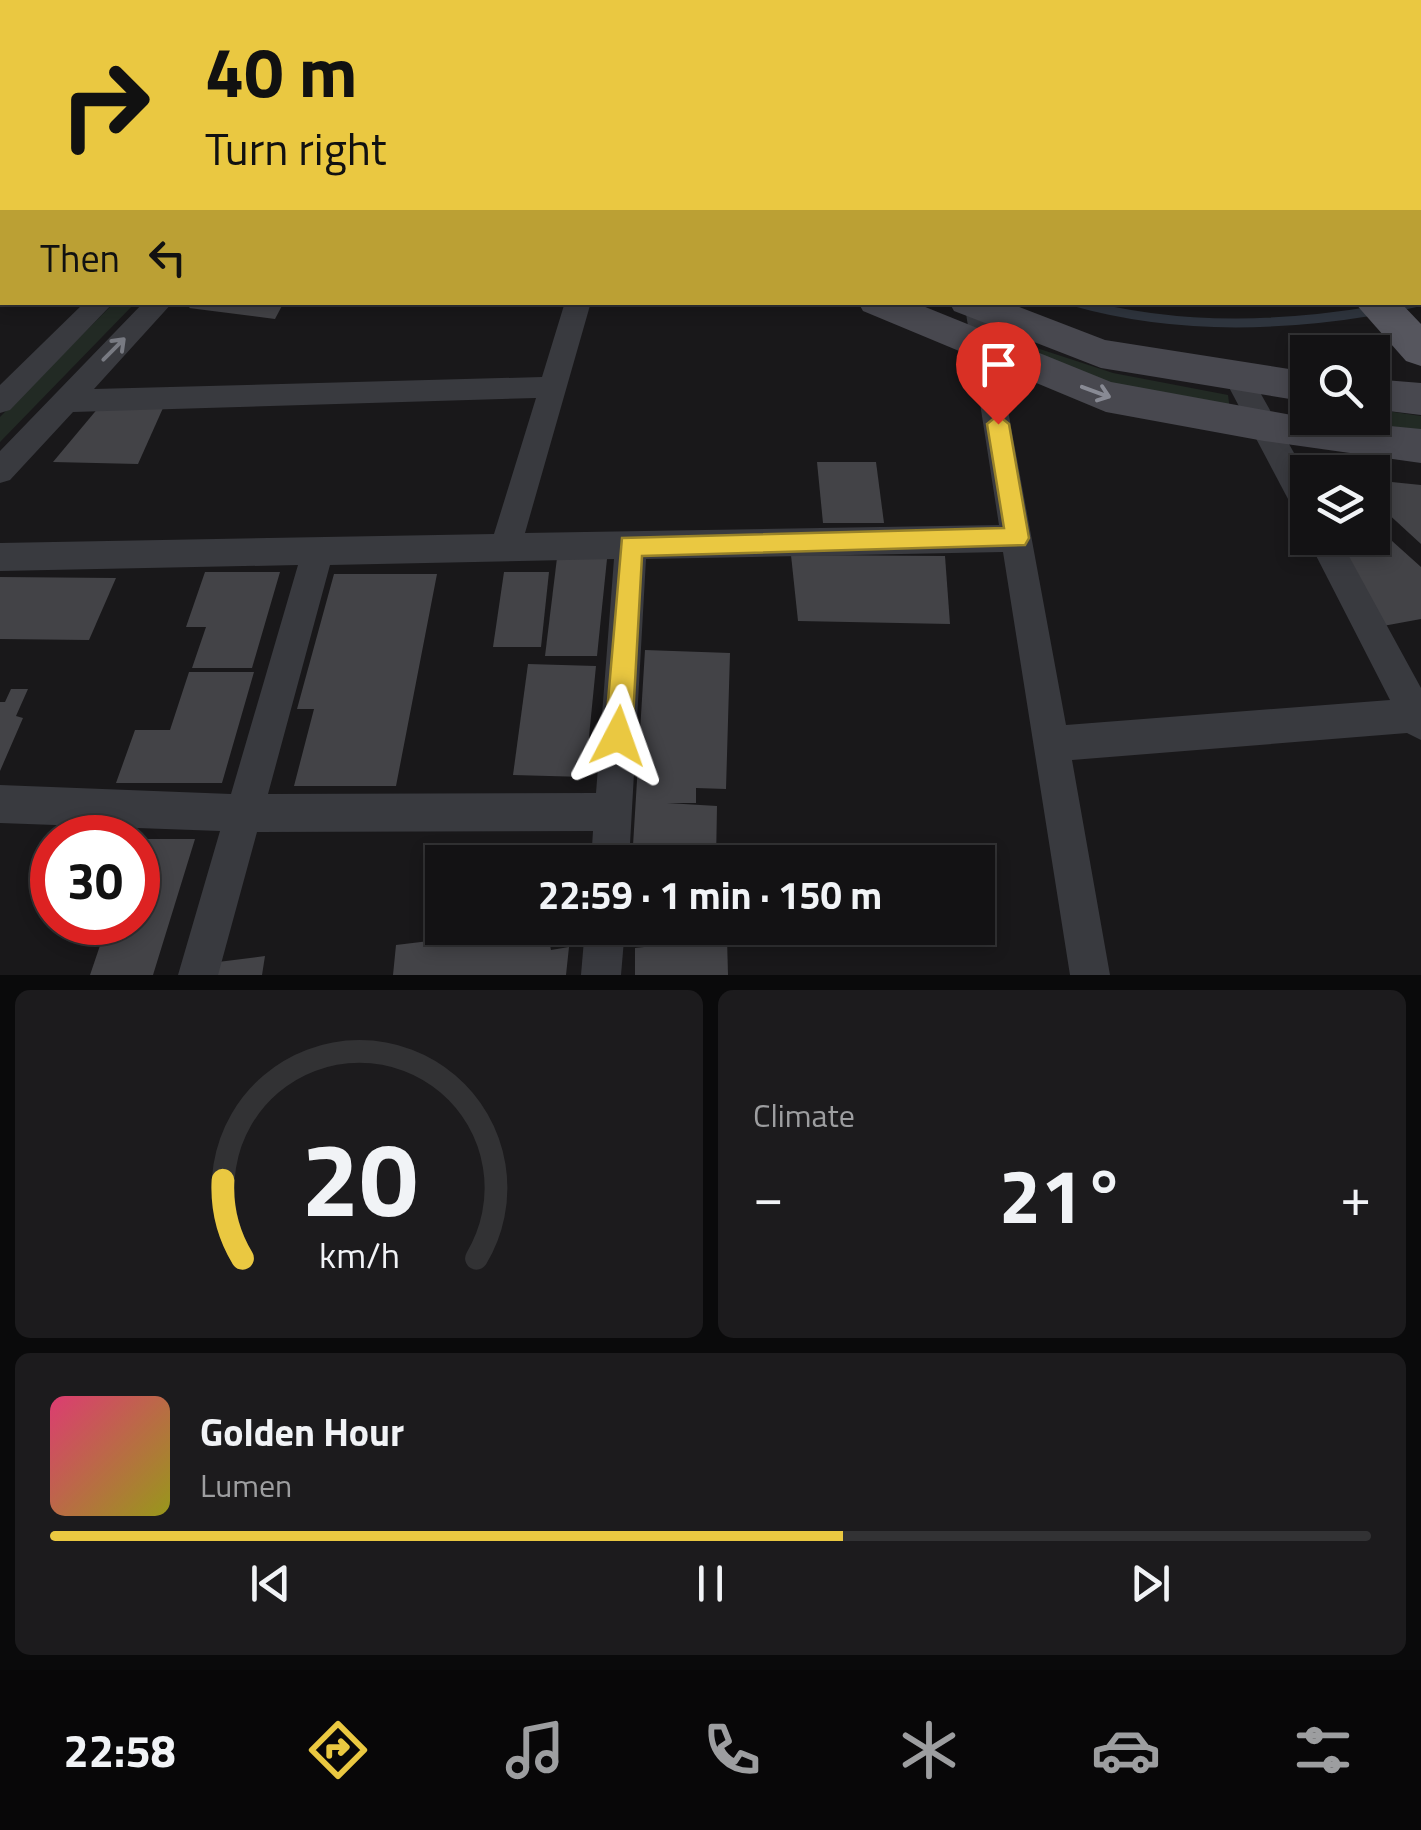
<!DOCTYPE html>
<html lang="en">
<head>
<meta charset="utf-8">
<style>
  :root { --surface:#131214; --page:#1c1b1d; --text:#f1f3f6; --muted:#9d9ea0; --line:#323234; --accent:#eac841 }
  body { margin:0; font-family:"Titillium Web",sans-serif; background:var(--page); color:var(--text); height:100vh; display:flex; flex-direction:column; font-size:38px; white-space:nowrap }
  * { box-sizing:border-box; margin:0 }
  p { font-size:32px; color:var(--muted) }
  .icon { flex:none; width:55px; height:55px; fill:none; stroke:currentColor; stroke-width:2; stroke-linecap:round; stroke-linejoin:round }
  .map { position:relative; height:975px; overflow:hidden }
  .details { display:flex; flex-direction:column; gap:15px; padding:15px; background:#0a0a0b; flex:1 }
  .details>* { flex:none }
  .hud { position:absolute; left:0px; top:0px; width:1422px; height:305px; box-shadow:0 5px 15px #0003,0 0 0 2px var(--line); background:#eac841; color:#111; overflow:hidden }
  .fabs { position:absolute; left:1290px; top:335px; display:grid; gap:20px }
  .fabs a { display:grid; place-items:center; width:100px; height:100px; border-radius:0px; background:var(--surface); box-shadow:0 5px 15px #0003,0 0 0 2px var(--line); font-size:50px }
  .speed { position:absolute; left:30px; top:815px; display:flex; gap:20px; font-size:50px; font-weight:700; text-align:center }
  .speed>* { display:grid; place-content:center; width:130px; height:130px; border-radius:50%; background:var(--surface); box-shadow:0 5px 15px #0003,0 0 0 2px var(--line); line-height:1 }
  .speed .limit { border:15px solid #d22; background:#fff; color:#111 }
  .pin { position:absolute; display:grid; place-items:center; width:85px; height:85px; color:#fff; margin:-102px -42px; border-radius:50% 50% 50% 0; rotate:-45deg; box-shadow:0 0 10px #0007 }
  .pin .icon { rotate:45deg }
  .me { position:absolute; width:110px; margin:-55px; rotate:4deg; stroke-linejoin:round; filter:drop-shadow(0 0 8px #0008) }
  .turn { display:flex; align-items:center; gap:35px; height:210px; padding:0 40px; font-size:45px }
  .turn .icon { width:130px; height:130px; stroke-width:2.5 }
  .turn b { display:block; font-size:70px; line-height:85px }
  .then { display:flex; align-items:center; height:95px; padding:0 40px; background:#0003; gap:20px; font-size:38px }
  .big { font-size:75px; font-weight:700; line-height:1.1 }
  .details .card { flex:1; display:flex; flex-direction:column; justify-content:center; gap:15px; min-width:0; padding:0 35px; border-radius:15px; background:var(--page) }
  .details .dial { align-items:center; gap:0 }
  .dial svg { height:260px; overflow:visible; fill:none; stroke:var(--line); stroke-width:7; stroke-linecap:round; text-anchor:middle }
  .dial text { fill:var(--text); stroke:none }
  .song { display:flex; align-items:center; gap:30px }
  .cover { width:120px; height:120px; border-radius:15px; background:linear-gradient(135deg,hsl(340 70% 55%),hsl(60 70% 35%)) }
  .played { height:10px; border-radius:5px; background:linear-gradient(90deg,var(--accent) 60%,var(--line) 60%) }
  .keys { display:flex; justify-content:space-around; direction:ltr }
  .heat { display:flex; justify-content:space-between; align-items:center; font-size:55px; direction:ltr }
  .details .tiles { flex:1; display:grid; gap:15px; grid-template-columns:1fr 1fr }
  .card:last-child { grid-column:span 2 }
  .trip { position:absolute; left:425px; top:845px; width:570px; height:100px; border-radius:0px; background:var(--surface); box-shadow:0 5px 15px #0003,0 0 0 2px var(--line); font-weight:700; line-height:100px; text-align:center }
  .tabs { display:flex; height:160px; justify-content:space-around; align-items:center; background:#080708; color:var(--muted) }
  .tabs .icon { width:70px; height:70px }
  .tabs .selected { color:var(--accent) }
  .tabs b { font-size:45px; color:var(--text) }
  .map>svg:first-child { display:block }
  .green { fill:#222a24 }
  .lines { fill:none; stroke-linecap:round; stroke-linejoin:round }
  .stream-far1 { stroke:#2f353e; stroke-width:8 }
  .stream { stroke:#2f353e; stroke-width:9 }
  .building { fill:#434347 }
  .street { fill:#393a3f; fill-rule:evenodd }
  .secondary { fill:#48484f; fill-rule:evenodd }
  .primary { fill:#56565e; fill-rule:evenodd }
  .oneway { stroke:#787a82 }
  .oneway2 { stroke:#888a94 }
  .route { fill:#eac841; stroke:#98822a; stroke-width:2.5 }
</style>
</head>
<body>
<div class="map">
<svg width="1421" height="975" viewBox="0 0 1421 975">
  <rect width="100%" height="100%" fill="#19181a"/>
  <g class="green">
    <polygon points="114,303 135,303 0,442 0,417"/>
    <polygon points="1006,338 1113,373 1228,395 1230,410 1119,391 1000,344"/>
    <polygon points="1373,409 1421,416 1421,431 1315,418 1372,418"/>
  </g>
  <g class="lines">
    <polyline class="stream-far1" points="229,0 236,2"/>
    <g class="stream">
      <path d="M1075,302C1171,329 1276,327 1373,311"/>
      <polyline points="1390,308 1418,302"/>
    </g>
  </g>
  <g class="building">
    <polygon points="194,302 284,302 275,319 189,308"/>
    <polygon points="99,407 163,408 138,464 53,462"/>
    <polygon points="817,462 876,462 884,523 823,523"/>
    <polygon points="1372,480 1421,485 1421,544 1372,499"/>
    <polygon points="1372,523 1421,567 1421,619 1383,626 1335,538 1372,538"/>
    <polygon points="791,555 945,556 950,624 798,621"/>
    <polygon points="557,558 607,559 597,656 545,656"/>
    <polygon points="205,572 280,572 252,668 192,668 206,627 186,627"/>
    <polygon points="504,572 549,572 541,647 493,647"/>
    <polygon points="334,574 437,574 396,786 294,786 314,709 297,709"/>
    <polygon points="0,577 116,578 89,640 0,639"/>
    <polygon points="645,650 730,653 726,789 696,788 696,803 667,803 717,806 716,862 632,862"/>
    <polygon points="528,664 596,666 585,777 513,775"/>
    <polygon points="189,672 254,672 222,783 116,783 135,730 170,730"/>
    <polygon points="11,689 28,689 16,716 23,718 0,771 0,702 5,702"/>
    <polygon points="138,839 195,839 153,975 90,975 108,922 138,922"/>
    <polygon points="538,928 548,935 551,950 569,947 566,975 393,975 396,945"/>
    <polygon points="727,938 728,975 635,975 635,948"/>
    <polygon points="265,956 262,975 207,975 210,963"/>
  </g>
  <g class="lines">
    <g class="street">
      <polygon points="467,0 487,0 489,2 469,2"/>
      <polygon points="580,0 600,0 602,2 582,2"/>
      <polygon points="1318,0 1341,0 1343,2 1320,2"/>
      <polygon points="1386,0 1406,0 1408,2 1388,2"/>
      <rect x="1420" y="38" width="1" height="13"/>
      <polygon points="1420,116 1421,117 1421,131 1420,130"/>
      <polygon points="0,176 2,177 2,195 0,194"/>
      <polygon points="1421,220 1421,237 1420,237 1420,220"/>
      <polygon points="0,249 2,250 2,268 0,267"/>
      <polygon points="85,302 114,302 10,410 0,413 0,385"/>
      <path d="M144,302H173L94,389L542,377L565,302H591L525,533L999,525L965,307L968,302H988L1066,725L1390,700L1307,538H1339L1421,688V740L1407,733L1072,760L1110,975H1070L1003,552L646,559L629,862H591L593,831L257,832L218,975H178L220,831L0,823V785L231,794L298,565L0,571V543L494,534L536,398L73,412L10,480L0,483V451ZM614,559L596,793L268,794L330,565Z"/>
      <polygon points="1237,365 1247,369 1308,478 1308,520 1297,516 1223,376 1227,369"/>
      <polygon points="585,928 625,928 621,975 581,975"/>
    </g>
    <g class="secondary">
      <polygon points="100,0 132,0 134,2 102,2"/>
      <polygon points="858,302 913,302 1111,382 1308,418 1421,429 1421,463 1264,441 1106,412 863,311"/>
      <polygon points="949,302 1006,302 1105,340 1308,372 1308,402 1101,368 954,311"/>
      <polygon points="1372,379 1421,383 1421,415 1372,409"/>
    </g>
    <g class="primary">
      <polygon points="1069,0 1100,0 1101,2 1071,2"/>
      <rect x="1420" y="5" width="1" height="18"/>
      <polygon points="1354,302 1400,302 1421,324 1421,366 1406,361"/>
    </g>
  </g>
  <defs><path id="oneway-shaft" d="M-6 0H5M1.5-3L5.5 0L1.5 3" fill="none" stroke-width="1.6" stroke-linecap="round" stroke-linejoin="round" transform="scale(2.5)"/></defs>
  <use class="oneway" href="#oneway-shaft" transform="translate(114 349) rotate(-45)"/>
  <use class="oneway2" href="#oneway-shaft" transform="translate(1096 392) rotate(20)"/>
  <polygon class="route" points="998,415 1009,424 1029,538 1025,545 642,556 632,736 628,745 618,749 609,745 605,736 622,538 1004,528 987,424"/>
</svg>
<div class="fabs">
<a><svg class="icon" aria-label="search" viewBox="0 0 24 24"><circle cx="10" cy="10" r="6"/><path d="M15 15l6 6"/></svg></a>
<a><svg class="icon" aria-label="layers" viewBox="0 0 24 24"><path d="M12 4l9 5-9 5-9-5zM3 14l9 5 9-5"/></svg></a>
</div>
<div class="speed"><div class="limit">30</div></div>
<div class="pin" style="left:998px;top:424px;background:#d93025"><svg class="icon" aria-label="arrive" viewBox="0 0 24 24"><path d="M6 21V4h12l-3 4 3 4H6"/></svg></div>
<svg class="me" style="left:618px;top:736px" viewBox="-20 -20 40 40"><path d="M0-17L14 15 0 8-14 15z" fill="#eac841" stroke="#fff" stroke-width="4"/></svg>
<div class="trip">22:59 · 1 min · 150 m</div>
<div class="hud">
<div class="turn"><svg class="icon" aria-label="right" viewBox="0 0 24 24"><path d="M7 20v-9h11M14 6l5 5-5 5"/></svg><div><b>40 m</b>Turn right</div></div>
<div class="then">Then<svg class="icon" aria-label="left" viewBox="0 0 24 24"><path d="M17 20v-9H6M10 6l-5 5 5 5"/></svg></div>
</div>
</div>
<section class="details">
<div class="tiles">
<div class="card dial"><svg viewBox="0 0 100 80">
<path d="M14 69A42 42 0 1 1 86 69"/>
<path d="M14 69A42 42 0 0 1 8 45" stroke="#eac841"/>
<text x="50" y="56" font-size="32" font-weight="700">20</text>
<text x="50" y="72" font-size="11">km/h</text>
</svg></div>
<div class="card"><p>Climate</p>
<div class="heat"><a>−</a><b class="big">21°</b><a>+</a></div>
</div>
<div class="card">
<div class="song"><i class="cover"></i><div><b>Golden Hour</b><p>Lumen</p></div></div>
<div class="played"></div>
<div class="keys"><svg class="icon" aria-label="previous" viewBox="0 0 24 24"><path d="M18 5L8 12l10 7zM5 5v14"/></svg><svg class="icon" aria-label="pause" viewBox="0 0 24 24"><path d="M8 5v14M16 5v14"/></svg><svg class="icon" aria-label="next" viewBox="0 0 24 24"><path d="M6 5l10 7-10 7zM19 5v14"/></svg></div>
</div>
</div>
</section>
<nav class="tabs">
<b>22:58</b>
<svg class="icon selected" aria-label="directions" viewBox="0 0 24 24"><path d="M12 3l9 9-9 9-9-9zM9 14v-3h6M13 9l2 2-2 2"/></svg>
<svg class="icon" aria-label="music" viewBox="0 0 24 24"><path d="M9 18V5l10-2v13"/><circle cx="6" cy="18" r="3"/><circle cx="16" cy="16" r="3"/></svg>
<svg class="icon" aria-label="phone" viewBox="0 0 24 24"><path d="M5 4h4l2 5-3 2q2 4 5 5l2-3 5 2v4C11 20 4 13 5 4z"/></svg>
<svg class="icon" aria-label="climate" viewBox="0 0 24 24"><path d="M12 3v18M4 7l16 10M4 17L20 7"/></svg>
<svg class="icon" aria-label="car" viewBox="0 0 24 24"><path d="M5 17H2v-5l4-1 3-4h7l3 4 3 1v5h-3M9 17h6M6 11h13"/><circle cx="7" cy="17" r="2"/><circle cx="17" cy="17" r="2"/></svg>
<svg class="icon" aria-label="filters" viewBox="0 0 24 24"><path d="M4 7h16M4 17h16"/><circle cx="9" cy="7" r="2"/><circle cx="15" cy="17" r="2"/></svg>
</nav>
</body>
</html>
